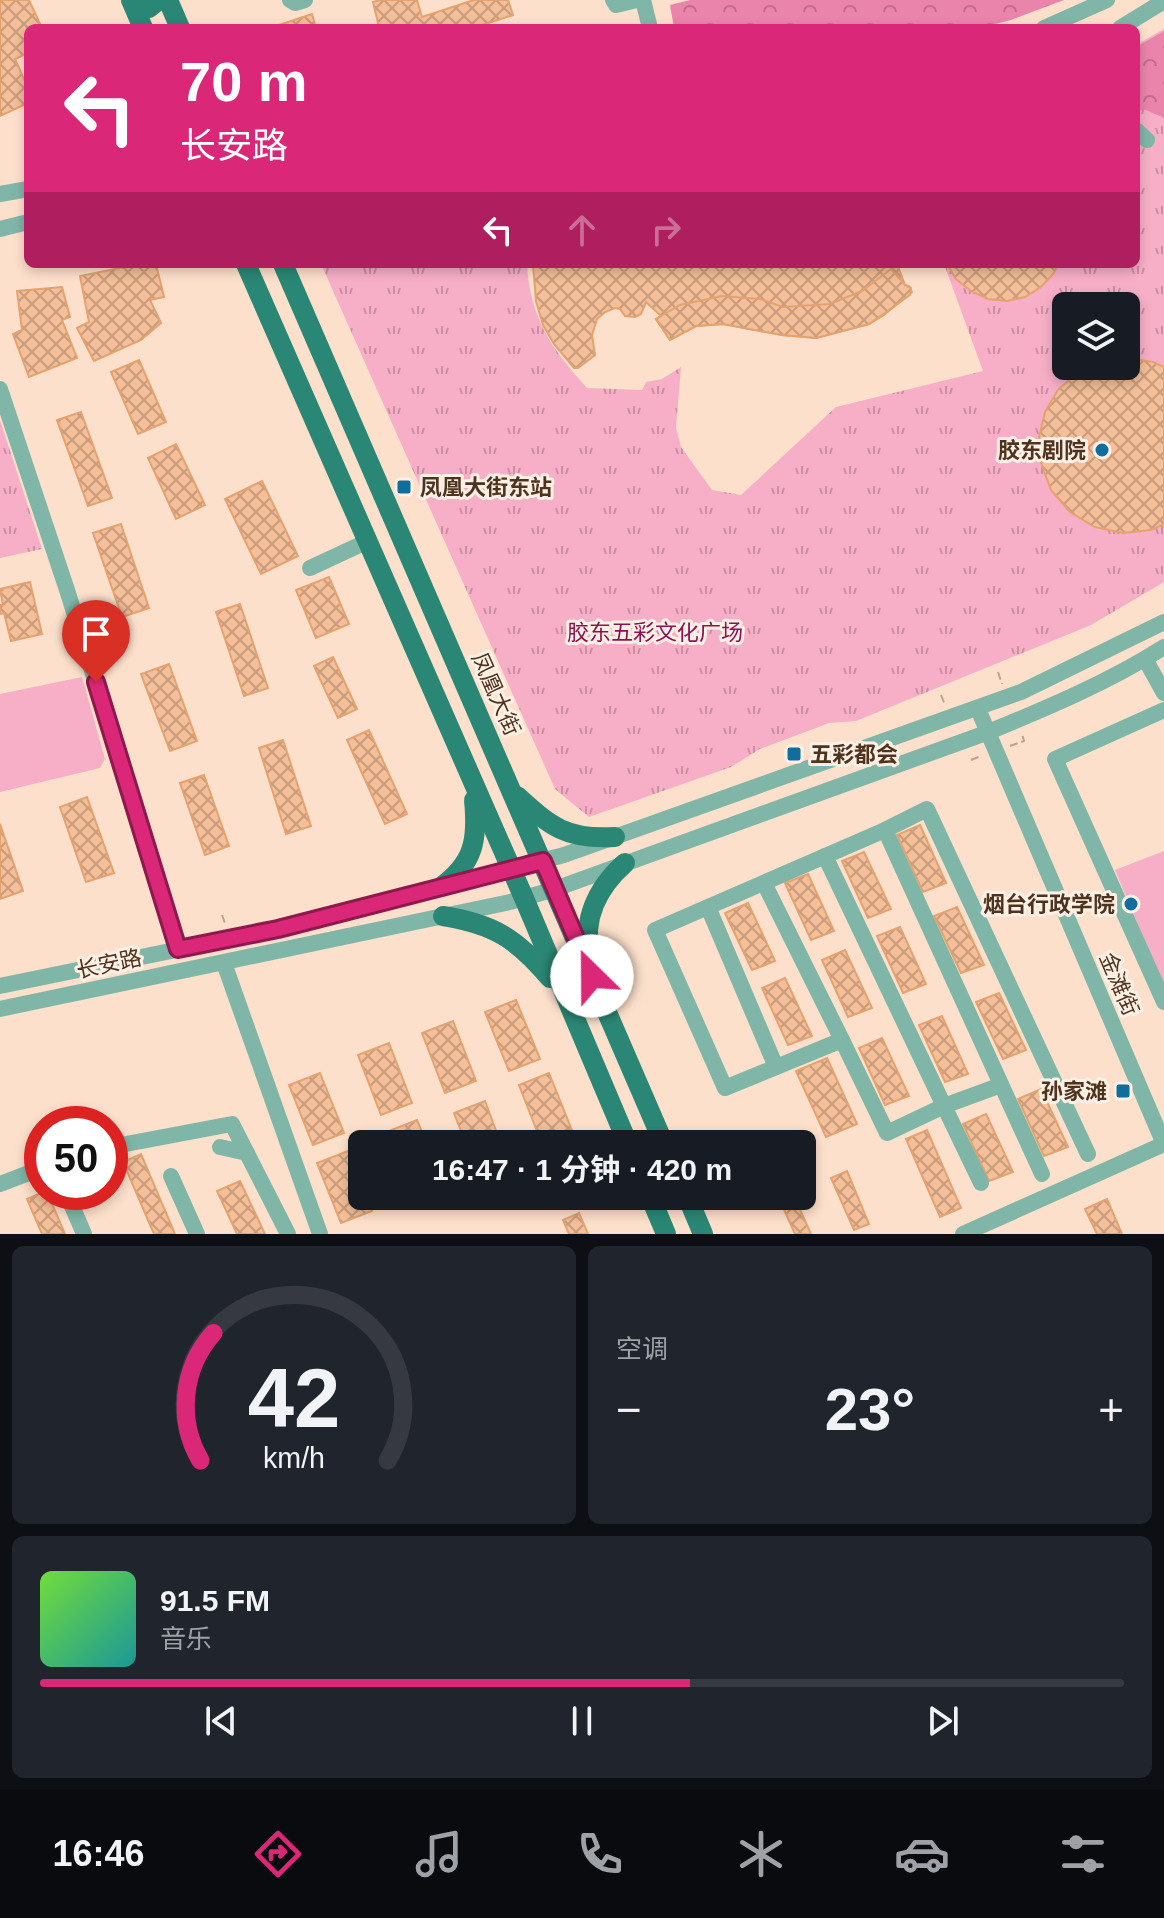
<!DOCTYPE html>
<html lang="zh">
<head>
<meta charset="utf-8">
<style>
  :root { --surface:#171b24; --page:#20242c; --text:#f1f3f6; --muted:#9ea1a6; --line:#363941; --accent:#db2777 }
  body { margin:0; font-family:Helvetica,"Noto Sans SC",sans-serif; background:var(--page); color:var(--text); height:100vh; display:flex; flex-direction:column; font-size:30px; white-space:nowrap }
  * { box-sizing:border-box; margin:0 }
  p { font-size:26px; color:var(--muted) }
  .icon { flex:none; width:44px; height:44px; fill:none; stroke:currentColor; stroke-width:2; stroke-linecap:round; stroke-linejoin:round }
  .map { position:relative; height:1234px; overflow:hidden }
  .details { display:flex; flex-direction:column; gap:12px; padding:12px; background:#0d0f14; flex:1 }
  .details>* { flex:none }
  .top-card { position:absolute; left:24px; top:24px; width:1116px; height:244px; border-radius:12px; box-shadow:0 4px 12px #0003; background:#db2777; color:#fff; overflow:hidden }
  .buttons { position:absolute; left:1052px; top:292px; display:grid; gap:16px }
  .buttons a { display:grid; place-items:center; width:88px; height:88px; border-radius:12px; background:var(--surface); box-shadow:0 4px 12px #0003; font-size:40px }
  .speed { position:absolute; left:24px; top:1106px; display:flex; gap:16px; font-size:40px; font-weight:700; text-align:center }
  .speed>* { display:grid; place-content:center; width:104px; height:104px; border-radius:50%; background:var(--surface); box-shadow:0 4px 12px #0003; line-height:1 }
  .speed .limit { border:12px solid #d22; background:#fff; color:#111 }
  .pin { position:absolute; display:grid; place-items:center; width:68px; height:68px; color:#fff; margin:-82px -34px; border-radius:50% 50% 50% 0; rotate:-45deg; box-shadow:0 0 8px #0007 }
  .pin .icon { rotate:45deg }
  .me { position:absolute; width:88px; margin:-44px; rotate:337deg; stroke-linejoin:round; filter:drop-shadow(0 0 6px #0008) }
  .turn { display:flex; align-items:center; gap:28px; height:168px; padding:0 24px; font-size:36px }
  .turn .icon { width:104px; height:104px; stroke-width:2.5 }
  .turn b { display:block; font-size:56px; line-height:68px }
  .lanes { display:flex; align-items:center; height:76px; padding:0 24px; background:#0003; justify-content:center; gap:40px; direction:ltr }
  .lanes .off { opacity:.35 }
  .big { font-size:60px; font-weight:700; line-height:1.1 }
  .details .card { flex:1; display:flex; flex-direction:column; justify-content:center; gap:12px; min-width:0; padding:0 28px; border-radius:12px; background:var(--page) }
  .details .dial { align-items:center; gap:0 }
  .dial svg { height:208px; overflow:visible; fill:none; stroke:var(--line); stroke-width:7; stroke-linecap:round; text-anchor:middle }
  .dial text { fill:var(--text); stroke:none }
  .song { display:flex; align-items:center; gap:24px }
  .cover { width:96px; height:96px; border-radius:12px; background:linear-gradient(135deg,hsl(100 70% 55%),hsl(180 70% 35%)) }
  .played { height:8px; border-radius:4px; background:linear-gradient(90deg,var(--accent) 60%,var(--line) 60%) }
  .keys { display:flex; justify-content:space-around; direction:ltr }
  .heat { display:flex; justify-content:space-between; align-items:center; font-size:44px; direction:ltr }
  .details .tiles { flex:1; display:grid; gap:12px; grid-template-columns:1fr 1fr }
  .card:last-child { grid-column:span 2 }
  .trip { position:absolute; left:348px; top:1130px; width:468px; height:80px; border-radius:12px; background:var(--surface); box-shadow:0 4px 12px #0003; font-weight:700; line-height:80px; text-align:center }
  .tabs { display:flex; height:128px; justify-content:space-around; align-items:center; background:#090b0e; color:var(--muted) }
  .tabs .icon { width:56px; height:56px }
  .tabs .active { color:var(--accent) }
  .tabs b { font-size:36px; color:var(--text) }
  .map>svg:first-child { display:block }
  .grass { fill:url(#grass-tufts); fill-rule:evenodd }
  .forest { fill:url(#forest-crowns) }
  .pitch { fill:#f7afc7 }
  .building { fill:url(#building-cross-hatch); stroke:#e5a26f; stroke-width:2 }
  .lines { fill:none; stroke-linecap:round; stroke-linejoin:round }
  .path { stroke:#bda28d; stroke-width:2; stroke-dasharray:8 4; stroke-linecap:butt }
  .minor { stroke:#80b6a8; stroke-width:16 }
  .major { stroke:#2b8775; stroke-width:20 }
  .route-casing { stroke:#8e194d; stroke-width:20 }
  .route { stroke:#db2777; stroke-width:14 }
  .poi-dot { fill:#0f6e9d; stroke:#fff0e6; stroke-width:3 }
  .labels { text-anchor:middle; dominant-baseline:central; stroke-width:6; stroke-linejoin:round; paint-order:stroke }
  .poi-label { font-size:22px; font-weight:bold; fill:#4e331e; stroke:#fff0e6; text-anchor:end }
  .park-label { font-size:22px; fill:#8d104f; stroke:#fff0e6 }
  .street-label { font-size:22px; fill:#4e331e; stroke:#fff0e6 }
</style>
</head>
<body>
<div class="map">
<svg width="1164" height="1234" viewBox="0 0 1164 1234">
  <defs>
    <pattern id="grass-tufts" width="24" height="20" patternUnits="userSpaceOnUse" patternTransform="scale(2)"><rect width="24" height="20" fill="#f7afc7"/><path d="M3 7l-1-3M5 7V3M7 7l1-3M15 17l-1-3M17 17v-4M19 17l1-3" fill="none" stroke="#ca8fa1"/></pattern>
    <pattern id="forest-crowns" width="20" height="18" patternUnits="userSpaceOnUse" patternTransform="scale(2)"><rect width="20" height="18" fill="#eb84aa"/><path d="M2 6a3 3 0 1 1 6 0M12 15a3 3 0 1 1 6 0" fill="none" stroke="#c16d8a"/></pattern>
    <pattern id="building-cross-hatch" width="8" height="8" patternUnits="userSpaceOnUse" patternTransform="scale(2)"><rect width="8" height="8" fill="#f4bf99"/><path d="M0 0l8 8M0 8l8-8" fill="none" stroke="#c89c7c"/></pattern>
  </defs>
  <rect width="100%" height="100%" fill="#fce0cb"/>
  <g class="grass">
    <path d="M1164,29V582L1091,625L856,721L829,723L760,749L731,767L589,817L555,789L321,264H527C530,319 552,349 587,388L642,390L646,382L662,379L681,367L676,428L681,447L712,490L741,495L836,407L983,371L944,264H1136V45ZM1066,306H1126V366H1066Z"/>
    <polygon points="0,420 42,549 0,558"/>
  </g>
  <g class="forest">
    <polygon points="690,0 1064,0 1011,20 979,28 674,28 670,5"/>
    <polygon points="1164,31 1164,118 1146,110 1136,111 1136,47"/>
  </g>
  <g class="pitch">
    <polygon points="82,677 105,759 100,768 0,792 0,694"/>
    <polygon points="1164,851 1164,987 1115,870"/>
  </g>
  <g class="building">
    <polygon points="0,0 29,0 42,28 28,28 28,53 15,59 28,88 28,103 0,116"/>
    <polygon points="381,0 417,0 422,17 474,0 508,0 513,15 473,28 375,28 379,27 373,2"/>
    <polygon points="312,14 316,28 270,28"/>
    <polygon points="140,264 156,264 164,297 150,300 161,323 141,340 94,361 77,328 89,322 80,276"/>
    <polygon points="533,264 897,264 905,285 909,286 912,292 884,315 869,324 816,338 782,335 723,324 696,326 670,340 656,319 661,316 646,302 641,314 635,317 625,316 620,309 615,308 605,312 597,319 592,335 595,355 578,368 574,368 554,344 543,325 536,301"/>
    <polygon points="947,264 1058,264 1054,273 1041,287 1025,297 1007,301 988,299 971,291 956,279"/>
    <polygon points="891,269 905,285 911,288 910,295 869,324 816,338 782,335 723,324 696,326 670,340 656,319 680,305 722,296 760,299 783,307 830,304 862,291"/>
    <polygon points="62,287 70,317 62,320 77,358 29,377 13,334 22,330 17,291"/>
    <polygon points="1126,358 1153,362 1164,367 1164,524 1151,530 1123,533 1095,527 1070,512 1051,490 1041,463 1039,437 1045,412 1058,390 1078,372 1091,366 1126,366"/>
    <polygon points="139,360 166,422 138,434 111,372"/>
    <polygon points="81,412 112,498 88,506 57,420"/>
    <polygon points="176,444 205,505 176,519 148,458"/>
    <polygon points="262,481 298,556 261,574 225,499"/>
    <polygon points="121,524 149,608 122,617 93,533"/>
    <polygon points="329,577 349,624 316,638 296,590"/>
    <polygon points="30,582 42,634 11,641 4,613 0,614 0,605 3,605 0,589"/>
    <polygon points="240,604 268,688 244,696 216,612"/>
    <polygon points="333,657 357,709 338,718 314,666"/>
    <polygon points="169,664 197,741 170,751 141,674"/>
    <polygon points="369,730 407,814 385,824 347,740"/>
    <polygon points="283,740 311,826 286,834 259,748"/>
    <polygon points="204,775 229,846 205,855 180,783"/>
    <polygon points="87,797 114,873 86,882 60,807"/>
    <polygon points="0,824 23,891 0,899"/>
    <polygon points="920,825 946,883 923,892 897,835"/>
    <polygon points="864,852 891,909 868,918 842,861"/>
    <polygon points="808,874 834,931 811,940 785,883"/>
    <polygon points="748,903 775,961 752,970 725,913"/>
    <polygon points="957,907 984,965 961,973 934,916"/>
    <polygon points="900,927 926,984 903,993 877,936"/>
    <polygon points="845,950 872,1008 848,1017 822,960"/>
    <polygon points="785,978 812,1036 788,1045 762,988"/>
    <polygon points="999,993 1026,1050 1003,1059 976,1002"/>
    <polygon points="516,1000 540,1059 509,1071 485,1012"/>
    <polygon points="942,1016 968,1074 945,1082 919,1025"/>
    <polygon points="453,1021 476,1081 445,1093 422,1033"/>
    <polygon points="882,1038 909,1096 885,1105 859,1048"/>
    <polygon points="389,1043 412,1103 381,1115 358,1055"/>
    <polygon points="827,1058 857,1124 826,1137 796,1071"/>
    <polygon points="320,1073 344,1133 313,1145 289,1085"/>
    <polygon points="549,1073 573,1133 542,1144 519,1085"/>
    <polygon points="1041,1089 1068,1147 1044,1156 1018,1099"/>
    <polygon points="485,1101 501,1144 466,1144 454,1113"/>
    <polygon points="986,1114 1013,1172 989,1181 963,1124"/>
    <polygon points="417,1120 427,1144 391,1144 386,1132"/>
    <polygon points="927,1130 961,1208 940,1217 906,1139"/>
    <polygon points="348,1151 362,1185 362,1196 366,1196 372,1211 341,1223 317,1163"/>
    <polygon points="141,1154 175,1234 154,1234 123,1162"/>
    <polygon points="847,1171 869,1224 854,1230 831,1178"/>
    <polygon points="240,1181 265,1234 237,1234 217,1191"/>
    <polygon points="43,1192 47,1192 65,1234 42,1234 27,1199"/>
    <polygon points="794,1196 811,1234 795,1234 781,1203"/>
    <polygon points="1107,1199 1122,1234 1097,1234 1085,1209"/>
    <polygon points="579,1213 588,1234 569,1234 563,1220"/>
  </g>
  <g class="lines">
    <g class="path">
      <polyline points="998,672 1002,684"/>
      <polyline points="941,695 945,705"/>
      <polyline points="1010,746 1024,741 1022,734"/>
      <polyline points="971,760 981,756"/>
      <polyline points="222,915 226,926"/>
    </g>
    <g class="minor">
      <polyline points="290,0 295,3 305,0"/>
      <polyline points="613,0 616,5 637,0"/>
      <polyline points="643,0 650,28"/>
      <polyline points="1044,28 1107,0"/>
      <polyline points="1120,28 1164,1"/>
      <polyline points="1136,130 1147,140"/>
      <polyline points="0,194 28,189"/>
      <polyline points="0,229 28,222"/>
      <polyline points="0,389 68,593 178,949"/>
      <polyline points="310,568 368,541"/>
      <polyline points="1145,659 1164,693"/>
      <polyline points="978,709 1164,1144"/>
      <polyline points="1164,710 1055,759 1164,1002"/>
      <polyline points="885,830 655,930 725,1088 842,1040 887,1133 944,1106 981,1183"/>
      <polyline points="825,856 944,1106 1001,1085"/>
      <polyline points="764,883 842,1040"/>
      <polyline points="708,907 776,1067"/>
      <polyline points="224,963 320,1234"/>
      <polyline points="0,986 278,929 564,855 1021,692 1164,622"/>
      <path d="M0,1009L510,902L555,889L986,733C1047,708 1109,682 1164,647"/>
      <polyline points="110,1147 232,1124 288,1234"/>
      <polyline points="220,1147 247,1153"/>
      <polyline points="1042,1174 885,830 927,809 1088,1154"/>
      <polyline points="171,1176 197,1234"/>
      <polyline points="0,1184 42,1168"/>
      <polyline points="66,1192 84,1234"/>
      <polyline points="963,1234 1164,1144"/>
    </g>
    <g class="major">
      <polyline points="131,0 143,28"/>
      <polyline points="134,0 143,8 149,8 159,0"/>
      <polyline points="168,0 180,28"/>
      <polyline points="246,264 524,898 628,1144"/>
      <polyline points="283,264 664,1144"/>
      <path d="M517,796C551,827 567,840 615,837"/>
      <path d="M441,887C474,863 478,840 474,800"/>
      <path d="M443,916C494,924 517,939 550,978"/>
      <path d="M589,956C583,917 597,888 625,863"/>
      <polyline points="650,1196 666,1234"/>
      <polyline points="687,1196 703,1234"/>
    </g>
  </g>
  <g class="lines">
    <defs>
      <polyline id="route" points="96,682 178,949 278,929 543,861 592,976"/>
    </defs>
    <use href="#route" class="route-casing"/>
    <use href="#route" class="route"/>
  </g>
  <g class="poi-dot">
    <circle cx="1102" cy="450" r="8"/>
    <rect x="396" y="479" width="16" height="16" rx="4"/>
    <rect x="786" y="746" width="16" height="16" rx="4"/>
    <circle cx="1131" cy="904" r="8"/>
    <rect x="1115" y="1083" width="16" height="16" rx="4"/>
  </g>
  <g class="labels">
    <g class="poi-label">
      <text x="1086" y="450">胶东剧院</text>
      <text x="420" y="487" text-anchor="start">凤凰大街东站</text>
      <text x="810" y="754" text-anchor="start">五彩都会</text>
      <text x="1115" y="904">烟台行政学院</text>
      <text x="1107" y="1091">孙家滩</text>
    </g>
    <g class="park-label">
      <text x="655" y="632">胶东五彩文化广场</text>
    </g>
    <g class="street-label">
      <text transform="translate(496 694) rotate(66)">凤凰大街</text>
      <text transform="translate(109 964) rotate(-12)">长安路</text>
      <text transform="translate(1119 984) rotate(67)">金滩街</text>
    </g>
  </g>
</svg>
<div class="buttons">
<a><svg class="icon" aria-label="layers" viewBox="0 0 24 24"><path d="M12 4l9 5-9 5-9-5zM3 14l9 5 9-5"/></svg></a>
</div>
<div class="speed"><div class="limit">50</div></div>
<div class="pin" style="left:96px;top:682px;background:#d93025"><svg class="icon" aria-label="arrive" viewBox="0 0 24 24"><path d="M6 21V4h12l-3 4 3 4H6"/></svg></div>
<svg class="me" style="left:592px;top:976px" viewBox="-20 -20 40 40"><circle r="19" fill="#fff"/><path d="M0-13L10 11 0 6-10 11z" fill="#db2777"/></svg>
<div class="trip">16:47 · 1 分钟 · 420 m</div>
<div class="top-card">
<div class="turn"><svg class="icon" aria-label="left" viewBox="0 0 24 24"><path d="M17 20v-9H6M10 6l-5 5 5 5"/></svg><div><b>70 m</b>长安路</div></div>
<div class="lanes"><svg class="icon" aria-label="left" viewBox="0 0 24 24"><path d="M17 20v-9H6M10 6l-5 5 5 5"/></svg><svg class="icon off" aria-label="ahead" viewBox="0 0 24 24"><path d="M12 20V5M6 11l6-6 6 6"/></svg><svg class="icon off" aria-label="right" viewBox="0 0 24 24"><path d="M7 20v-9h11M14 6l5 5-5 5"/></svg></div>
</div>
</div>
<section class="details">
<div class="tiles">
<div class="card dial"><svg viewBox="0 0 100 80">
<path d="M14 69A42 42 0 1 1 86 69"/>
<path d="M14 69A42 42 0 0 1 19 20" stroke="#db2777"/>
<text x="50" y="56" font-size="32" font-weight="700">42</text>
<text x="50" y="72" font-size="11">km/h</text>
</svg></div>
<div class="card"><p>空调</p>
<div class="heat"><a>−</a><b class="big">23°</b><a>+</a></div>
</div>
<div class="card">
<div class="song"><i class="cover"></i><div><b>91.5 FM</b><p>音乐</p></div></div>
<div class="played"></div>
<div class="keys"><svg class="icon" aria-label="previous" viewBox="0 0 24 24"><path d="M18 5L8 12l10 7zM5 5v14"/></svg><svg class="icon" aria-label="pause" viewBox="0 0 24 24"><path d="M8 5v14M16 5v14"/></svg><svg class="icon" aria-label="next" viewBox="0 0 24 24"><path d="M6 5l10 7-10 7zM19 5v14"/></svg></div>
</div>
</div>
</section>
<nav class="tabs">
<b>16:46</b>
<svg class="icon active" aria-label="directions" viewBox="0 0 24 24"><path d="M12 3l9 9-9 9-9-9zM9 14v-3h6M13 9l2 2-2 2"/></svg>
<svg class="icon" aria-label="music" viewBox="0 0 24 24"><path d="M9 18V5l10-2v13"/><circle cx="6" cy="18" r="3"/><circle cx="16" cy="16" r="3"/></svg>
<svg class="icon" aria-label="phone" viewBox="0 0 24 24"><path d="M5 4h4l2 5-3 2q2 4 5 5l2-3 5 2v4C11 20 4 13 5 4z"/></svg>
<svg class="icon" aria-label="climate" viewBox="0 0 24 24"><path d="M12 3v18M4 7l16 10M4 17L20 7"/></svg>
<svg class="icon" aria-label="car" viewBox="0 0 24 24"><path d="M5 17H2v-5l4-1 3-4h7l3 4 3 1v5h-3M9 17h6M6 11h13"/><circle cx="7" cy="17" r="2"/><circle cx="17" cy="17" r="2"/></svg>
<svg class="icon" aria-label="filters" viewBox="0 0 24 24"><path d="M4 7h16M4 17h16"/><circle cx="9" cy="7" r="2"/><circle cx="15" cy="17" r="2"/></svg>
</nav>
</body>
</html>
